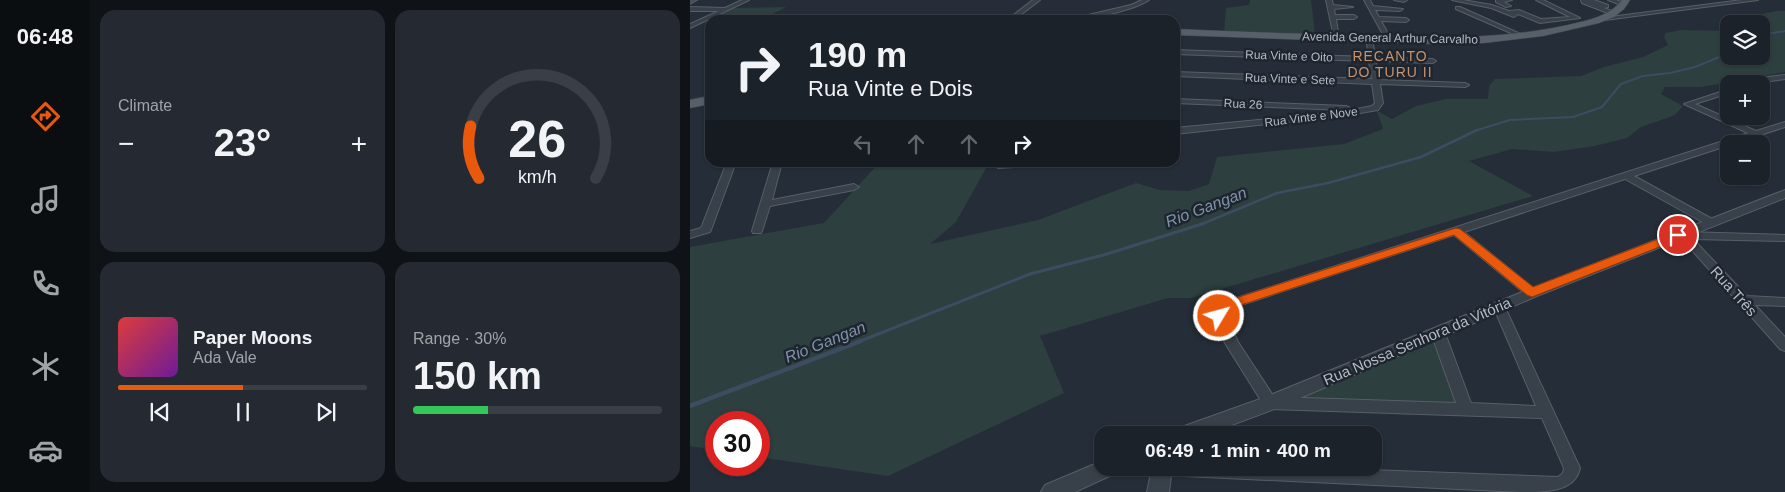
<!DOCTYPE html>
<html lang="en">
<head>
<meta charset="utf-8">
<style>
  :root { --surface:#1c222a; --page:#252a32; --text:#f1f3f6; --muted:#a0a4a8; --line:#3a3f47; --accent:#ea580c }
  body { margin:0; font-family:Arial,sans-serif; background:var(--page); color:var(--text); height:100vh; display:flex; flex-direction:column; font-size:19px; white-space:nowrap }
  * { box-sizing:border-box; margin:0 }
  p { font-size:16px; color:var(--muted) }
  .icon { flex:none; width:28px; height:28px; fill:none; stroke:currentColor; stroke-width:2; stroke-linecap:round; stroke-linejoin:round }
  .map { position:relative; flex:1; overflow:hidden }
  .details { display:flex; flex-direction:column; gap:10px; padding:10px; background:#0f1317; width:600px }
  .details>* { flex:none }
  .banner { position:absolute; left:15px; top:15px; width:475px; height:152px; border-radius:15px; box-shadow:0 1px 4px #0004,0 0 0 1px var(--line); background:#1c222a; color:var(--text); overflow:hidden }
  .buttons { position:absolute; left:1030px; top:15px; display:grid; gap:10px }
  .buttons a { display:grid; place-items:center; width:50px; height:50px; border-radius:10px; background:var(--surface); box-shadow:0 1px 4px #0004,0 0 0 1px var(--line); font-size:25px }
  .speed { position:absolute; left:15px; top:411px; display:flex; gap:10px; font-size:25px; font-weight:700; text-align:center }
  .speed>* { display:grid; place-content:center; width:65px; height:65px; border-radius:50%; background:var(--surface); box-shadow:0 1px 4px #0004,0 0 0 1px var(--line); line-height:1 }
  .speed .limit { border:8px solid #d22; background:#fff; color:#111 }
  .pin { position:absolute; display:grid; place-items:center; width:42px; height:42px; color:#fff; margin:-21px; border:2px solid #fff; border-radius:50%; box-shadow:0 1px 5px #0007 }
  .me { position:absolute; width:55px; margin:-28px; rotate:53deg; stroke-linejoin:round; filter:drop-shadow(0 0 4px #0008) }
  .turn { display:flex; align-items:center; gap:18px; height:105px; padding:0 20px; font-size:22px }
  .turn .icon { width:65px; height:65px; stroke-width:2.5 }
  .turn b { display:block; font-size:35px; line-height:42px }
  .lanes { display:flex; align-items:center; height:48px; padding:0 20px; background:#0003; justify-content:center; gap:25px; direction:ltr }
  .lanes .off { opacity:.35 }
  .big { font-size:38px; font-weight:700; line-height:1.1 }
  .details .card { flex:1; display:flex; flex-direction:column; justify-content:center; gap:8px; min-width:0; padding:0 18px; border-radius:15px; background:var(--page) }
  .details .dial { align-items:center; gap:0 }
  .dial svg { height:130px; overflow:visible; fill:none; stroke:var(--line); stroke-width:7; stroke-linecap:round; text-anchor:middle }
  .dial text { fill:var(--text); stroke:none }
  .song { display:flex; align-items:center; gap:15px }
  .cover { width:60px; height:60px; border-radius:8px; background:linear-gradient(135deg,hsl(0 70% 55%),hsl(280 70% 35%)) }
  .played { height:5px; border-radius:2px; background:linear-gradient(90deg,var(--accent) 50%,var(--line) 50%) }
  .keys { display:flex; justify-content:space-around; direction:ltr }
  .heat { display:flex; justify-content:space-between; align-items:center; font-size:28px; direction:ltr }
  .charge { height:8px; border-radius:4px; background:linear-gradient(90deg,#34c759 30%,var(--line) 0) }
  .details .tiles { flex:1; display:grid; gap:10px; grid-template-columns:repeat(2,1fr) }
  .trip { position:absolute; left:404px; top:426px; width:288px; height:50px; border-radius:15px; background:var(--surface); box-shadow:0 1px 4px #0004,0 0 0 1px var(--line); font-weight:700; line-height:50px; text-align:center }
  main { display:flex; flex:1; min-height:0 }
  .tab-bar { display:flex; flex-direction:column; width:90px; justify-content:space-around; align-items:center; background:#0b0e11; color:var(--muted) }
  .tab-bar .icon { width:35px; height:35px }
  .tab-bar .active { color:var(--accent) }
  .tab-bar b { font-size:22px; color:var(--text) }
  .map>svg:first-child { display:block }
  .green { fill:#2d3f3f }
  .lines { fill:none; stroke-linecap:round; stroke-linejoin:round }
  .stream-far3 { stroke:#3d4c60; stroke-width:2 }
  .stream-far2 { stroke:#3d4c60; stroke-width:2.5 }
  .stream-far1 { stroke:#3d4c60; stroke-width:3 }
  .stream { stroke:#3d4c60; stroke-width:4.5 }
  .minor-casing { stroke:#575e67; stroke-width:2 }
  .tertiary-casing { stroke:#575e67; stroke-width:2 }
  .secondary-casing { stroke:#575e67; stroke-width:2 }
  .primary-casing { stroke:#424952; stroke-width:1 }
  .minor { fill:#384049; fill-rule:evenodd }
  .tertiary { fill:#384049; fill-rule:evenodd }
  .secondary { fill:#474f5b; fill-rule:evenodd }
  .primary { fill:#575f69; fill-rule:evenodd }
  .route { fill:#ea580c; stroke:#983908 }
  .labels { text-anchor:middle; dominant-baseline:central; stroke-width:5; stroke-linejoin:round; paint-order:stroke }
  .far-street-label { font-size:12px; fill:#b4bbc5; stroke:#1e252e }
  .far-neighbourhood-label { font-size:14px; letter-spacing:1px; fill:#c7926c; stroke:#1e252e }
  .street-label { font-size:15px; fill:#b4bbc5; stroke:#1e252e }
  .water-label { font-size:16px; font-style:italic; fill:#7f92aa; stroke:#1e252e }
</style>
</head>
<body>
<main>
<nav class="tab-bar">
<b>06:48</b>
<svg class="icon active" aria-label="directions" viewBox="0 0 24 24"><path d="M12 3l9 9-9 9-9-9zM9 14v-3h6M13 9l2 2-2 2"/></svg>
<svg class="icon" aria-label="music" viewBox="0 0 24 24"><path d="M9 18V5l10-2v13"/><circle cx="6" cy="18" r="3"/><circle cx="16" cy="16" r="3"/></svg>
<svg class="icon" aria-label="phone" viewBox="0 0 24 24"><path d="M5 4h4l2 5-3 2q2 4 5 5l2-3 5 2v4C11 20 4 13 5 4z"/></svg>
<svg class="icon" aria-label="climate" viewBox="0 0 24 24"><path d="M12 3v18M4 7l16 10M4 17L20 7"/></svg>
<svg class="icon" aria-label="car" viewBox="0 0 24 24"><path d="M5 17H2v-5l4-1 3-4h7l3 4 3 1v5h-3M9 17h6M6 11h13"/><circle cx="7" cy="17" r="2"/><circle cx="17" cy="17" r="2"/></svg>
</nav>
<section class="details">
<div class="tiles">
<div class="card"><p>Climate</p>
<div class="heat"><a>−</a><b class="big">23°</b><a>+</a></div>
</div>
<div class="card dial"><svg viewBox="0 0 100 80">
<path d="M14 69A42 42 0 1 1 86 69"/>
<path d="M14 69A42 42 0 0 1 9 37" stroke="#ea580c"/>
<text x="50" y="56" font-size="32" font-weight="700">26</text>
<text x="50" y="72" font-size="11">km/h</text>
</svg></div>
<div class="card">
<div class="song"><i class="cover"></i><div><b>Paper Moons</b><p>Ada Vale</p></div></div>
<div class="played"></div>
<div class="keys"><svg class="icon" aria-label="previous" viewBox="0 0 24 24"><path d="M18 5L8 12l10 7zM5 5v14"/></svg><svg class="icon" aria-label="pause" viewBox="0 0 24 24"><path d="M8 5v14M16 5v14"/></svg><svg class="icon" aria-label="next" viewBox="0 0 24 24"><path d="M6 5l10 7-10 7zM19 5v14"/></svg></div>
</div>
<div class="card"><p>Range · 30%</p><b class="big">150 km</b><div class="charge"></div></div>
</div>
</section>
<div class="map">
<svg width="1095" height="492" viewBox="0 0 1095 492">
  <rect width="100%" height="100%" fill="#252e38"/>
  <g class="green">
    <polygon points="560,0 621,0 625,35 534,32 536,8 559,5"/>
    <polygon points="96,7 77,17 22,18 41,8"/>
    <polygon points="1087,11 1095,11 1095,72 1011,87 975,87 971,94 993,106 985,115 951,127 937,138 905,146 864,152 822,149 779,161 843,196 501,298 478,298 350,336 374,393 198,476 69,457 69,422 26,422 26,450 0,446 0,247 134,223 189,163 299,163 266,222 240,244 348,220 446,183 470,190 499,191 519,184 527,157 654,144 693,129 687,111 702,119 726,106 756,99 798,99 799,86 805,79 891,76 914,67 953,57 978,45 974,37 976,33 991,30 1039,31 1039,56 1071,56 1072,23 1056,17"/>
    <polygon points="747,341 769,405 605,399"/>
  </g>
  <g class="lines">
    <g class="stream-far3">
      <polyline points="1071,35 1095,31"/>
      <polyline points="784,131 820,120 883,117 912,107 931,84 953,76 980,73 1005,67 1039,53"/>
    </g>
    <polyline class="stream-far2" points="512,224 587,193 638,183 731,157 787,130"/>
    <polyline class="stream-far1" points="168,342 340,274 417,254 515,223"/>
    <polyline class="stream" points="0,406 171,341"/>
    <defs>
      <g id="minor">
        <polygon points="52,0 59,0 0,28 0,24 29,11 0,11 0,7 35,8"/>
        <path d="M452,0H459C443,11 396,20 377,20L441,5Z"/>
        <polygon points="636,0 642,0 643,5 663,7 644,9 645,15 664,15 667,17 664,19 646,19 649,38 644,37"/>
        <polygon points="674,0 680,0 683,6 713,9 710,11 685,10 689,17 716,18 719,20 716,22 691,21 701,39 696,40"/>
        <polygon points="704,0 717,0 714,2"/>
        <polygon points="762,0 773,0 802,5 819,11 829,10 851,19 880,17 846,0 853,0 890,18 850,23 828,14 824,17 801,8"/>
        <polygon points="806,0 822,0 814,2 821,6 816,7 806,2"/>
        <polygon points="891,0 904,0 918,5 918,7 914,8 926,13 923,15 892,3"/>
        <polygon points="918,0 926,0 937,4 934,6"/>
        <polygon points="1052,0 1068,0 915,20 912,18"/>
        <polygon points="766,7 770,7 835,36 830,37 766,9"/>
        <polygon points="679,36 682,38 685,57 743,59 746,61 743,63 686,61 689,80 775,83 779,85 775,87 690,84 693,103 688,110 652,116 485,134 485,128 652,112 682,106 685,103 682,84 485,76 485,72 682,79 679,61 485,54 485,50 679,57 676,38"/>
        <polygon points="1095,75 1095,79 1058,84 1070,78"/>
        <path d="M1039,89V93L1005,104L1066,131L1095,122V127L944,176L1024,220L1025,222L1024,224H1016L935,179L774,232L846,290L848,293L846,296H838L764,235L539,309L535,313L548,342L584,397L766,403L741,333L743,330H753L755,333L781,403L846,406L803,306L805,303H813L890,468C885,492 856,492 832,492L472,475L466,473L464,468H625L868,477L873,473L874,468L852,418L580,409L575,407L535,343L522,312L531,303L1058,133L994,104Z"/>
        <polygon points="485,99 656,106 660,108 656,110 485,103"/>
        <polygon points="37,162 46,162 21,230 20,232 0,238 0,231 11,228"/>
        <polygon points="83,162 92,162 82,200 164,184 169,187 164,190 80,206 72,231 71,233 63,233 62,231"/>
        <polygon points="307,162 361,162 357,165 308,168 303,165"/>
        <polygon points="994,232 1095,235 1095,241 1003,239 1057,296 1095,298 1095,306 1065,305 1095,337 1095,351 1090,349 991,238 985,235 986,233"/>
      </g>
      <g id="tertiary">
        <polygon points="343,0 350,0 324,20 317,20"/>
        <polygon points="1095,190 1095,198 847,296 587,408 515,435 483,435 486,429 573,398 837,290"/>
        <polygon points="412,461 412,468 427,468 424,474 385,492 351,492 355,485"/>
        <polygon points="462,468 482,468 479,492 457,492"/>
      </g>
      <polygon id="secondary" points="0,0 7,0 0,4"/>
      <g id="primary">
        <path d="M932,0H940L934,9L924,17L909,23L853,36L794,43L734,44L485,35V29C532,31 579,33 625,34C710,37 795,43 878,25C898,20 919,17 932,0Z"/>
        <polygon points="20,96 20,104 0,108 0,100"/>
      </g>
    </defs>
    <use href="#minor" class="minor-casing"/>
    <use href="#tertiary" class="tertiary-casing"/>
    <use href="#secondary" class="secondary-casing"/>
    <use href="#primary" class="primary-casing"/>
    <use href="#minor" class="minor"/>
    <use href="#tertiary" class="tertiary"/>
    <use href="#secondary" class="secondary"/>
    <use href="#primary" class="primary"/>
  </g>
  <polygon class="route" points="766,228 770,229 843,287 984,233 992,233 994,235 992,238 842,297 837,295 764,235 539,309 536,311 534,319 524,319 522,316 526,306 530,303"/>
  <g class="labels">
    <g class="far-street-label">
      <text transform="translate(700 38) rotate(1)">Avenida General Arthur Carvalho</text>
      <text transform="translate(599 56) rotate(2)">Rua Vinte e Oito</text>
      <text transform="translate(600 79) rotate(2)">Rua Vinte e Sete</text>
      <text transform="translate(553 104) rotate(3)">Rua 26</text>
      <text transform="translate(621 117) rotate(-7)">Rua Vinte e Nove</text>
    </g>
    <g class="far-neighbourhood-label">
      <text x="700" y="56">RECANTO<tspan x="700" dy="16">DO TURU II</tspan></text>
    </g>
    <g class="street-label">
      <text transform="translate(1044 291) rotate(48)">Rua Três</text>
      <text transform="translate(727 341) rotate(-23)">Rua Nossa Senhora da Vitória</text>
    </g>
    <g class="water-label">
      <text transform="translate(516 207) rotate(-21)">Rio Gangan</text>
      <text transform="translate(135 342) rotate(-22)">Rio Gangan</text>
    </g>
  </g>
</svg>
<div class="buttons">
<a><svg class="icon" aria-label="layers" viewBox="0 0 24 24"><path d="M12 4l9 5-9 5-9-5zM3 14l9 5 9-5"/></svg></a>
<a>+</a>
<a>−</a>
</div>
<div class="speed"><div class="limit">30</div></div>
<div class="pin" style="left:988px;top:235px;background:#d93025"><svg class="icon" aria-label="arrive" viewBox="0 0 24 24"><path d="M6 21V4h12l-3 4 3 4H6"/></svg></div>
<svg class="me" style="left:529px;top:316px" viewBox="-20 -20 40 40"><circle r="17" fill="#ea580c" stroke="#fff" stroke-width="3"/><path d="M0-11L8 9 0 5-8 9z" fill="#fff"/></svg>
<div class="trip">06:49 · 1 min · 400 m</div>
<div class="banner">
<div class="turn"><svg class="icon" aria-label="right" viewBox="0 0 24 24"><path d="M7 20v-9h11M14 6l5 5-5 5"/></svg><div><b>190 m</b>Rua Vinte e Dois</div></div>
<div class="lanes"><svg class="icon off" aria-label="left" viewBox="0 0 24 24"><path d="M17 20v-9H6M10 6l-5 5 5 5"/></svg><svg class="icon off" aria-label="ahead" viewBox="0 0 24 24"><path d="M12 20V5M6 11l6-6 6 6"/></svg><svg class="icon off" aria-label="ahead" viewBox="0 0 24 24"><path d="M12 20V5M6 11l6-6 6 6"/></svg><svg class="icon" aria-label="right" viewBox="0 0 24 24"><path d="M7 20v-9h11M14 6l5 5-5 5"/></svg></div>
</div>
</div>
</main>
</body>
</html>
